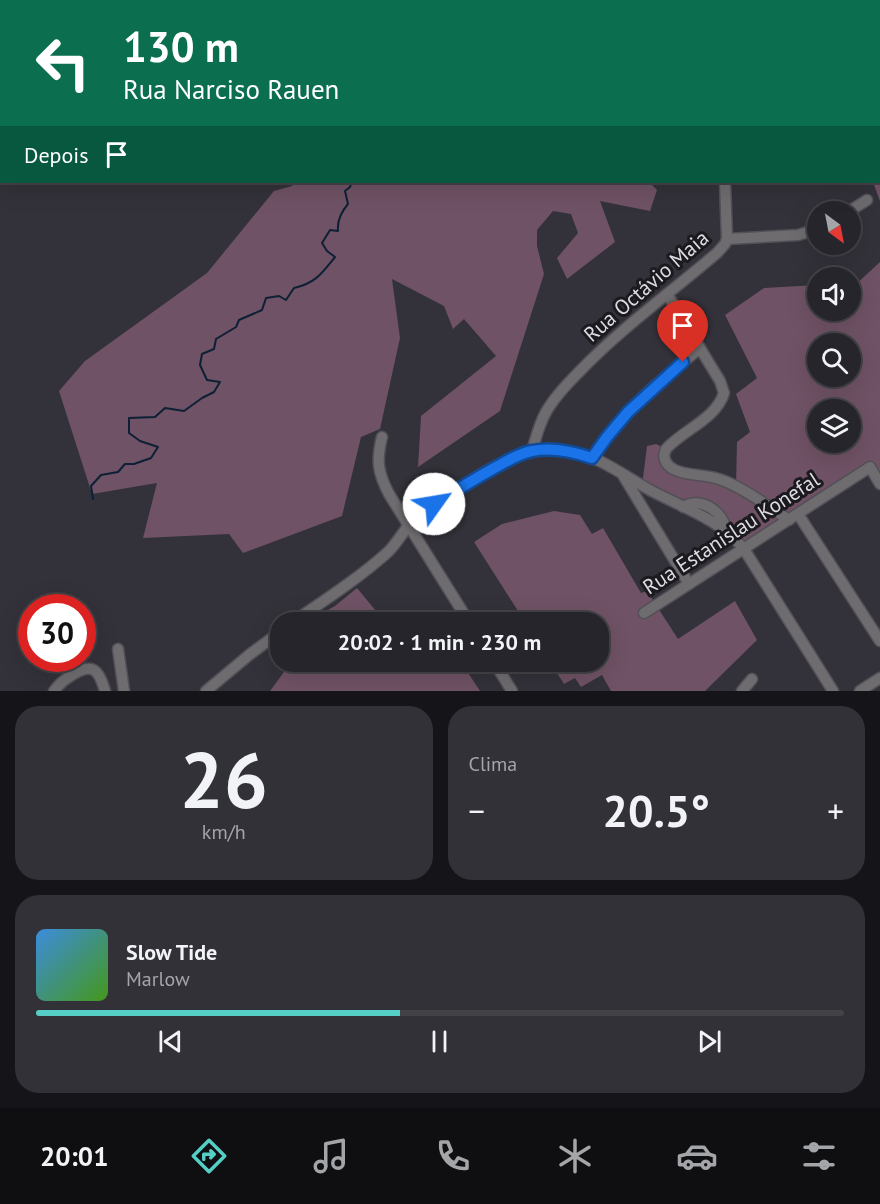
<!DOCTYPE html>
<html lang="pt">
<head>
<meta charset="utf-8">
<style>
  :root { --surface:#26252b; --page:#323137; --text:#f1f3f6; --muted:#a4a5a9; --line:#424247; --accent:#55cec5 }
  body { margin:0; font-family:"PT Sans",sans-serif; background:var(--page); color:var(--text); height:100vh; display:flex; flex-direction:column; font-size:22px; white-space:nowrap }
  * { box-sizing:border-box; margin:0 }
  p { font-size:20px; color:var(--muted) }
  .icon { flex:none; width:33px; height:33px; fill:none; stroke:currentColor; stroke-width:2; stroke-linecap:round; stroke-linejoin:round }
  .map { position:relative; height:691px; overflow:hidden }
  .drawer { display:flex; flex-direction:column; gap:15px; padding:15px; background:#151418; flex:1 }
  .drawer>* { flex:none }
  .hud { position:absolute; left:0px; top:0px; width:880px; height:183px; box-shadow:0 6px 24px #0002,0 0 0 2px var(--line); background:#0b6e4f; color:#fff; overflow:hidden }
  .needle { width:39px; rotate:148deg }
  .tools { position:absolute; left:807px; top:201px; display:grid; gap:12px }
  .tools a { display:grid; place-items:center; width:54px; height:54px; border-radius:50%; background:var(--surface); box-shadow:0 6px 24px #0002,0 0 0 2px var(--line); font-size:30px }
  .speed { position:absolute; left:18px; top:594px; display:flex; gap:12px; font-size:30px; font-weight:700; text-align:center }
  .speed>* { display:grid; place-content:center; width:78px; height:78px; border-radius:50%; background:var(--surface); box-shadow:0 6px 24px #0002,0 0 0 2px var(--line); line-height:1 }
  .speed .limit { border:9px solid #d22; background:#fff; color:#111 }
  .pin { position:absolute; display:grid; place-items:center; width:51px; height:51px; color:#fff; margin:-62px -26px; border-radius:50% 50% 50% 0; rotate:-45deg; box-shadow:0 0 6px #0007 }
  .pin .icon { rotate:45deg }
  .me { position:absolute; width:66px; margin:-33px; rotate:58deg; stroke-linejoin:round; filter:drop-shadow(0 0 4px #0008) }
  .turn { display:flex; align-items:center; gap:21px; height:126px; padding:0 24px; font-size:27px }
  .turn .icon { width:78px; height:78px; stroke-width:2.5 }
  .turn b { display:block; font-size:42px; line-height:51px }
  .then { display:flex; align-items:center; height:57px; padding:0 24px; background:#0003; gap:12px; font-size:22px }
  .big { font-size:45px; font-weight:700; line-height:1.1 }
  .drawer .card { flex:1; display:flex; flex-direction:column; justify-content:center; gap:9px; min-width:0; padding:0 21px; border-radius:24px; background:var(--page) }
  .drawer .dial { align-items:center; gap:0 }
  .dial b { font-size:78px; line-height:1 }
  .song { display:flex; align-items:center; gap:18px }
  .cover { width:72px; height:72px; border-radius:9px; background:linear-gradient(135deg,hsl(210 70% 55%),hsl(100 70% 35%)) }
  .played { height:6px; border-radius:3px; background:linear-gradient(90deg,var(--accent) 45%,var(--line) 45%) }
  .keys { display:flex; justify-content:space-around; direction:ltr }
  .heat { display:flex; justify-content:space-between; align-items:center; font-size:33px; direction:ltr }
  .drawer .tiles { flex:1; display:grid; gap:15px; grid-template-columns:1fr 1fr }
  .card:last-child { grid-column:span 2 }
  .trip { position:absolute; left:270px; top:612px; width:339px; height:60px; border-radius:24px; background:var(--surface); box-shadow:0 6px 24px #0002,0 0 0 2px var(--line); font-weight:700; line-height:60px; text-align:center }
  .tabs { display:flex; height:96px; justify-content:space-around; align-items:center; background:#0f0f11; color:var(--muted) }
  .tabs .icon { width:42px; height:42px }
  .tabs .selected { color:var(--accent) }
  .tabs b { font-size:27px; color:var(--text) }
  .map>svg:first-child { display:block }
  .forest { fill:#6f5265; fill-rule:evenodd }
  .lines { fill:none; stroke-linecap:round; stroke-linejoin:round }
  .stream { stroke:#0e2035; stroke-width:2 }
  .street-casing { stroke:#525057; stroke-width:13 }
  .street { stroke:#6f6c70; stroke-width:10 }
  .route-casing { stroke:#114b97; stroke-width:15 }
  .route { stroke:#1a73e8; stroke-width:10 }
  .labels { text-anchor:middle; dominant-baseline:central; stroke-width:6; stroke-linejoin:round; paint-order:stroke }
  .street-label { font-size:21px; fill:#dedce2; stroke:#1b1a1e }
</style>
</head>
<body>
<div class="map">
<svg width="880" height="691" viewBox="0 0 880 691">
  <rect width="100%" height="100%" fill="#333139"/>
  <g class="forest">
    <polygon points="502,0 880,0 880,201 873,182 879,182 879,2 500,2"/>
    <polygon points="295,182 649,182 657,190 650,211 600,201 615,242 567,279 557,258 578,233 571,214 553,211 537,230 537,246 544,274 500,411 418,467 421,416 496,356 464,319 453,329 444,306 392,279 400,338 380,429 361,437 342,516 243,553 229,534 143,538 157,483 92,494 59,391 85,361 207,273 274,191 292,186"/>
    <path d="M880,262V484L870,467L744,549L700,499H684L674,502L642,486L647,446L656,444L666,449L667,464L736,487L737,442L750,432L736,394L757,378L725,315L764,288L817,285L818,310H850L851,288H852ZM818,344H850V376H818ZM818,410H850V442H818Z"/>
    <polygon points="554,511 580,515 592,534 603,528 641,593 647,591 678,639 735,601 757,640 705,691 611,691 602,675 581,687 575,678 564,684 550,662 598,662 598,622 525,622 474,542 502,524"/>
    <polygon points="357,588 385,622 307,622 335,606"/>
    <polygon points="283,662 405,662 407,665 425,674 445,662 461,662 480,691 270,691 287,668"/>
  </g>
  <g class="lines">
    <g class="stream">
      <polyline points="344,2 345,0"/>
      <path d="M93,499L91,486L101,475L118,472L125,464H134L151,458L158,447L140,441L129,433V418L155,417L165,408L184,411L202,398L214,392L220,382L207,380L200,365L202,354L214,349L216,339L236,327L239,320L262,310L266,298L279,296L286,300L294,288C316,283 322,273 335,257L327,251L322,243L330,230L338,231C337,220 341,212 348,204L345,191L350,187L352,182"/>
    </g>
    <defs>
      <g id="street">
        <polyline points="744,2 744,0"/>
        <polyline points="848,212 867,200"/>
        <polyline points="727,239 798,235 818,229"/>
        <path d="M667,294L720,381L724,393C716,419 683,430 666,449C662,457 665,464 673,469C685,476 705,474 719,479C741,486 769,507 789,520"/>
        <path d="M382,437C376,461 378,473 389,494L469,622"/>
        <path d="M532,451C536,438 539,424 546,412C554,398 566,385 578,373C620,329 670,293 717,253L725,244L727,239L725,182"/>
        <path d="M592,458C603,442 614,427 627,413C649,389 675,369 700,348"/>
        <polyline points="624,477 689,584"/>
        <path d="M683,507C700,496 723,511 726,530"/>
        <polyline points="798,514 880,641"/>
        <polyline points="644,613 870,467 880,484"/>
        <path d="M293,622C325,600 359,578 388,552C398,542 404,530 413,520C420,512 431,507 439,501C464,485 514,450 544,450C560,450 578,452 593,458C612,466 630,479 648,489C683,508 718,518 744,549L833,691"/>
        <polyline points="118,649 124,691"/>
        <polyline points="494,662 512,691"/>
        <path d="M54,691C59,684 65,679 72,675C93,662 99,670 105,691"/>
        <polyline points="206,691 249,655 280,632"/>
        <polyline points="742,691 752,679"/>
        <polyline points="860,691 880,678"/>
      </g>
    </defs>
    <use href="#street" class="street-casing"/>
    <use href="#street" class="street"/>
  </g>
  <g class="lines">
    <defs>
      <path id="route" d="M434,504C455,491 476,478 498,466C509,460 520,453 532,451C552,447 574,452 592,458L607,437L628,412L683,362"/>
    </defs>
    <use href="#route" class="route-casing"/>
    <use href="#route" class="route"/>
  </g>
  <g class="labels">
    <g class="street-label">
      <text transform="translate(646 286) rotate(-41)">Rua Octávio Maia</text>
      <text transform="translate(731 533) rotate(-33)">Rua Estanislau Konefal</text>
    </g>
  </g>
</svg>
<div class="tools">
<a><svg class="needle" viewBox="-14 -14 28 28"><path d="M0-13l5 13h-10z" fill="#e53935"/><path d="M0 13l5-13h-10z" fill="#a4a5a9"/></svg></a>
<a><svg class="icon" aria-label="sound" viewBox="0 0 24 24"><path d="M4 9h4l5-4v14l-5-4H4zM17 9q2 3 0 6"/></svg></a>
<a><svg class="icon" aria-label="search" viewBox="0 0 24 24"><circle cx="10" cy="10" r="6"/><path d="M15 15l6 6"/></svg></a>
<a><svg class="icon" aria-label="layers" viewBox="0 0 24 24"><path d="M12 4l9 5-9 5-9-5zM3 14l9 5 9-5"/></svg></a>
</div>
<div class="speed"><div class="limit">30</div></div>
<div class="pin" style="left:683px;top:362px;background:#d93025"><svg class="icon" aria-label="arrive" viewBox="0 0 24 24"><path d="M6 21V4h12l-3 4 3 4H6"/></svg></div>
<svg class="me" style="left:434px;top:504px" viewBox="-20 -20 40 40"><circle r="19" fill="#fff"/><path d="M0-13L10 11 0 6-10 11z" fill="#1a73e8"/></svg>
<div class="trip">20:02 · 1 min · 230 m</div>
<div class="hud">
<div class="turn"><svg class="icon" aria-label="left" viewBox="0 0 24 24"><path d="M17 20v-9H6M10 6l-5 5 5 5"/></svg><div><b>130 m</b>Rua Narciso Rauen</div></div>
<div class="then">Depois<svg class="icon" aria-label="arrive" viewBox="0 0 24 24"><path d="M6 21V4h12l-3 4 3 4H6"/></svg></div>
</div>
</div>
<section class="drawer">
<div class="tiles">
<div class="card dial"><b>26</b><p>km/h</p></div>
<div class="card"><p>Clima</p>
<div class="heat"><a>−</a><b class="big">20.5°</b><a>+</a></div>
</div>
<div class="card">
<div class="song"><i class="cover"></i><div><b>Slow Tide</b><p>Marlow</p></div></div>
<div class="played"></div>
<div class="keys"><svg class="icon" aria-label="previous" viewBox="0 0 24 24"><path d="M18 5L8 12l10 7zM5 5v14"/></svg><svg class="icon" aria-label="pause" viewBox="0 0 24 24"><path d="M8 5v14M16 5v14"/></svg><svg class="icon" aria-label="next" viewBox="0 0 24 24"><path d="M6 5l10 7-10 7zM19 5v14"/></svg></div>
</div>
</div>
</section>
<nav class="tabs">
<b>20:01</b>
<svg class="icon selected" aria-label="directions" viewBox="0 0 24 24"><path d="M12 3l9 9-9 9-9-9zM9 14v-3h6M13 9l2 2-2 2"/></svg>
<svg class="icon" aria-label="music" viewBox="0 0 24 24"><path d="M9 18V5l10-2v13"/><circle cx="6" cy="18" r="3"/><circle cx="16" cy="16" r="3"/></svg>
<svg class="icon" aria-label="phone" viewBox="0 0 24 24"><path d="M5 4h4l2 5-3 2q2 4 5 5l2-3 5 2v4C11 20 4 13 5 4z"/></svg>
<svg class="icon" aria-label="climate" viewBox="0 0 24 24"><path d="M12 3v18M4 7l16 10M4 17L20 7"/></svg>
<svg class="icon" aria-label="car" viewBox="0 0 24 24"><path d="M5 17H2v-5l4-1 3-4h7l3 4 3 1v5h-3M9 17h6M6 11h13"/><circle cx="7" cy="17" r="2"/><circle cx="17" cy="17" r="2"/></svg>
<svg class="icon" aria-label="filters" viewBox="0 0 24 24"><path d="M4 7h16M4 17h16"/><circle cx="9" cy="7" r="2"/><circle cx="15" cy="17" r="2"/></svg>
</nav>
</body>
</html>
